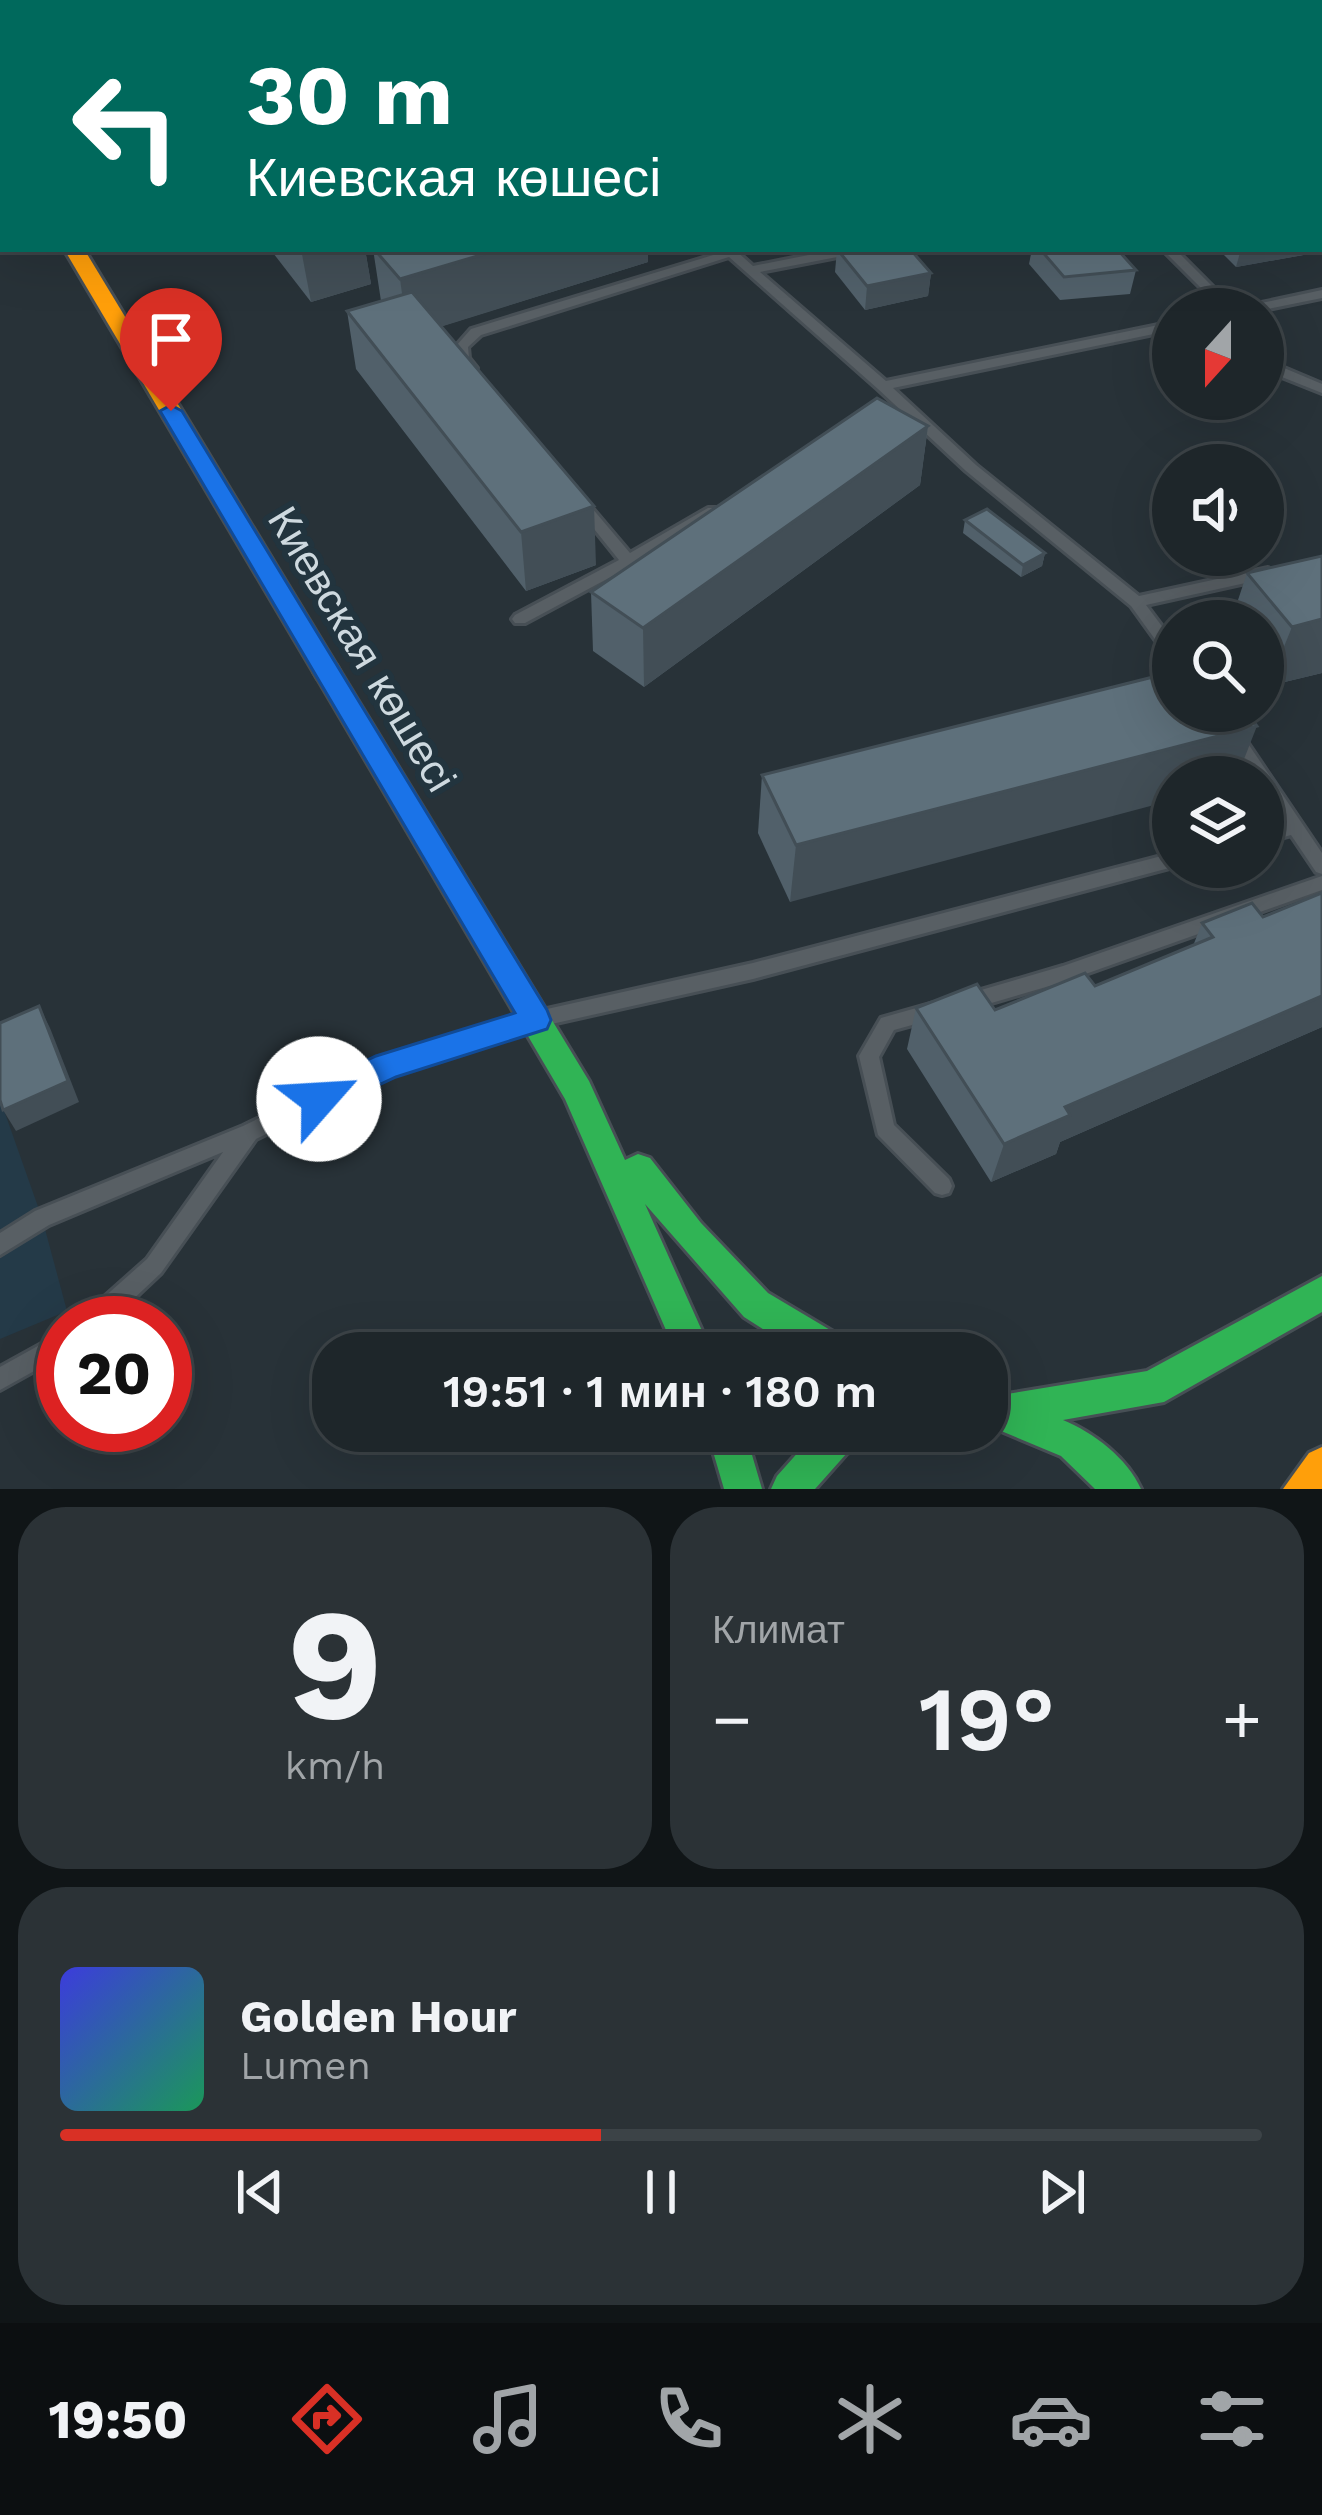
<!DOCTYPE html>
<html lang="ru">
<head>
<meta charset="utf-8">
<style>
  :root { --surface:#1e262a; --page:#2b3236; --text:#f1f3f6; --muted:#a1a5a8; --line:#3c4347; --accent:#d93025 }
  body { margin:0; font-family:"Work Sans",sans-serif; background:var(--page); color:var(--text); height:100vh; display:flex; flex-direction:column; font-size:45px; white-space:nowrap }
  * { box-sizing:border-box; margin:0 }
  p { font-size:39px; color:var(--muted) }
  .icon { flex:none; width:66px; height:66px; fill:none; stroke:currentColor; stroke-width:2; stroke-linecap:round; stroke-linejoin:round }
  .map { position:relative; height:1489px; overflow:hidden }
  .panel { display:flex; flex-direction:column; gap:18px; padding:18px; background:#101517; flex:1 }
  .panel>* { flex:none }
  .top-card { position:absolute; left:0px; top:0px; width:1323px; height:252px; box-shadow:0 12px 48px #0002,0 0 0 3px var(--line); background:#00695c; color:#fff; overflow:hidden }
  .needle { width:78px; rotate:201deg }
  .buttons { position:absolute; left:1152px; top:288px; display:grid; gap:24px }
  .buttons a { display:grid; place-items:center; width:132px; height:132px; border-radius:50%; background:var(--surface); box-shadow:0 12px 48px #0002,0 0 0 3px var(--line); font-size:60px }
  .speed { position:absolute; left:36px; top:1296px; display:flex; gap:24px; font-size:60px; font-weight:700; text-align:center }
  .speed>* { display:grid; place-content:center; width:156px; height:156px; border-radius:50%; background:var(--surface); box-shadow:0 12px 48px #0002,0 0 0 3px var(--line); line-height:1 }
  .speed .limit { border:18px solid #d22; background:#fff; color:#111 }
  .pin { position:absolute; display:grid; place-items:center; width:102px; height:102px; color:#fff; margin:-123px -51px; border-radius:50% 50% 50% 0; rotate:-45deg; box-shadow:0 0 12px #0007 }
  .pin .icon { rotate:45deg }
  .me { position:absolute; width:132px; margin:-66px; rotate:64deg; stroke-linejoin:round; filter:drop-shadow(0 0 9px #0008) }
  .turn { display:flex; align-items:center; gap:42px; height:252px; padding:0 48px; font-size:54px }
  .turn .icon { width:156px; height:156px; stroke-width:2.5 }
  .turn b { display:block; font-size:84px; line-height:102px }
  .big { font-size:90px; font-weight:600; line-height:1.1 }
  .panel .card { flex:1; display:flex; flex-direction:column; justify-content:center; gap:18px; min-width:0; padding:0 42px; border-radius:48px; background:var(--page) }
  .panel .dial { align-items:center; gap:0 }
  .dial b { font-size:156px; line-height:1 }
  .song { display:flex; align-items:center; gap:36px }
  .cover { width:144px; height:144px; border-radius:18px; background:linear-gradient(135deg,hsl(240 70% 55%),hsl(150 70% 35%)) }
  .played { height:12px; border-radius:6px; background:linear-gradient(90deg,var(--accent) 45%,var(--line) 45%) }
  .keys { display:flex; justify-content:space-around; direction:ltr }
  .heat { display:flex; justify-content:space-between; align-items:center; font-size:66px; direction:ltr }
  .panel .tiles { flex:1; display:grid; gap:18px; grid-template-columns:1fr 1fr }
  .card:last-child { grid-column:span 2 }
  .trip { position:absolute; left:312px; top:1332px; width:696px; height:120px; border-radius:48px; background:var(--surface); box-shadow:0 12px 48px #0002,0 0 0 3px var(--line); font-weight:600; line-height:120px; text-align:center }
  .menu { display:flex; height:192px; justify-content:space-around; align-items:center; background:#0c0f11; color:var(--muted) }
  .menu .icon { width:84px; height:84px }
  .menu .on { color:var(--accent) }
  .menu b { font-size:54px; color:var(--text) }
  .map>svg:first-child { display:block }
  .built { fill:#243a48 }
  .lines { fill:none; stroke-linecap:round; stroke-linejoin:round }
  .lane-casing { stroke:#474f55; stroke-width:6 }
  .fast-casing { stroke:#474f55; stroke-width:6 }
  .slow-casing { stroke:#474f55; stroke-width:6 }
  .lane { fill:#585f64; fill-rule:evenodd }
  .fast { fill:#30b455; fill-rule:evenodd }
  .slow { fill:#ff9f0a; fill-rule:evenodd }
  .wall { fill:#51606a }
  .shaded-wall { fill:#424e56 }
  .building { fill:#5e707b; stroke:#424e56; stroke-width:3 }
  .route { fill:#1a73e8; stroke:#114b97; stroke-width:3 }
  .labels { text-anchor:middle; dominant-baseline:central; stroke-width:12; stroke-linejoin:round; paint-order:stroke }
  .street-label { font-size:42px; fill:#ced9df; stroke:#22343e }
</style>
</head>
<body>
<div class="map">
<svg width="1322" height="1489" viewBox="0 0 1322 1489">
  <rect width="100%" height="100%" fill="#283238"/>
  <polygon class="built" points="0,1099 42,1218 67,1311 0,1339"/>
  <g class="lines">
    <defs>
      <g id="lane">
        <polygon points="82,0 92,0 94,3 84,3"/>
        <polygon points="405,0 425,0 420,3 400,3"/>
        <polygon points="452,0 463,0 465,3 454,3"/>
        <polygon points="1095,0 1106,0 1108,3 1097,3"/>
        <polygon points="1282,0 1297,0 1292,3 1277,3"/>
        <rect x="1320" y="99" width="2" height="6"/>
        <rect x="1320" y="170" width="2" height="7"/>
        <polygon points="721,249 734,249 753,266 839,249 864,249 858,253 760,272 886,381 1173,322 1173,330 893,388 976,465 1139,596 1268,568 1275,573 1268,578 1146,605 1173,641 1173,658 1167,656 1131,606 966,471 878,389 729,257 481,335 468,347 469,358 477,368 475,371 465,371 455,359 456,346 471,329 723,252"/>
        <polygon points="1162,249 1175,249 1235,309 1222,309"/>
        <polygon points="1322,290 1322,298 1263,310 1246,309 1252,305"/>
        <polygon points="1263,352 1268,353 1277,365 1322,384 1322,393 1267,371 1263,365"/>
        <polygon points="581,499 586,501 630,553 708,508 718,508 720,511 633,565 525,623 515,623 512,619 515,615 619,560 574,504"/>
        <polygon points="1209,711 1226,711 1322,853 1322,874 1316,872 1291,835 1263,843 1263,829 1284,824 1263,792 1263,777 1253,777"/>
        <polygon points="1173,853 1173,867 753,979 547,1025 540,1023 538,1017 540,1011 547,1009 753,963"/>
        <polygon points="1322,876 1322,890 1063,982 964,1011 957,1009 955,1003 957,997 964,995 1063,966"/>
        <polygon points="934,1003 941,1005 943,1011 941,1017 894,1030 879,1057 894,1125 949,1179 952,1186 949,1193 942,1195 935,1193 878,1135 859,1056 881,1018"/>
        <polygon points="523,1016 530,1018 533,1024 530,1030 392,1072 256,1139 161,1273 108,1323 81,1323 84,1315 147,1259 223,1152 49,1225 0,1255 0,1233 35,1211 243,1126 380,1059"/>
        <polygon points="63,1332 63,1355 0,1390 0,1367"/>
      </g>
      <g id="fast">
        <rect x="0" y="120" width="3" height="15"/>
        <polygon points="327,663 336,665 589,1081 625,1160 638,1154 650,1158 701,1223 768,1293 847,1340 852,1353 801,1353 744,1317 645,1204 712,1353 676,1353 565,1099 314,672"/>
        <path d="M1322,1276V1312L1164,1402L1063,1420C1093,1432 1128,1459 1141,1489H1095L1061,1456L987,1425V1389L1001,1395L1147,1371Z"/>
        <polygon points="707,1431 745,1431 762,1489 724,1489"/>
        <polygon points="817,1431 871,1431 865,1444 847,1453 815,1489 771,1489 777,1476"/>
      </g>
      <g id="slow">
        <polygon points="64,249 84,249 336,665 340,672 336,679 318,679"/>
        <polygon points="1322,1447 1322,1489 1283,1489 1309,1453"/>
      </g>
    </defs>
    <use href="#lane" class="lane-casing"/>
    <use href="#fast" class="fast-casing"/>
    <use href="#slow" class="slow-casing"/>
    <use href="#lane" class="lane"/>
    <use href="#fast" class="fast"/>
    <use href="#slow" class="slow"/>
  </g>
  <g class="wall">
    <polygon points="592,0 772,0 777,3 593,3"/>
    <polygon points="1149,0 1261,0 1251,3 1149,3"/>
    <polygon points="270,249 365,249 371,284 311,302"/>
    <polygon points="373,249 648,249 648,262 442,326 596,565 526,591 356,369 347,311 381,301"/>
    <polygon points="837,249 931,273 928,296 865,310 835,272"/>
    <polygon points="1032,249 1117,249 1136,270 1130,294 1060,300 1029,264"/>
    <polygon points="1218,249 1310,249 1309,254 1236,267"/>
    <polygon points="928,426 920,485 644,687 593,651 591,592"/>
    <polygon points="965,520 1045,553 1042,566 1021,577 963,533"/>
    <polygon points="1322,556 1322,673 1268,686 1263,679 1263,621 1231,621 1247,573"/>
    <polygon points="1173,672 790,902 758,833 762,775"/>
    <polygon points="1322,893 1322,1027 1060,1142 1056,1154 991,1182 907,1049 916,1008 995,1010 1095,986 1193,946 1202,923 1263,917"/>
  </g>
  <g class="shaded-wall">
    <polygon points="172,0 364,0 351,3 173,3"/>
    <rect x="617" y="0" width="34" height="3"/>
    <polygon points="1189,0 1261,0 1251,3 1188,3"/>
    <polygon points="1322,40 1322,89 1320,89 1320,41"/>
    <polygon points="301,249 365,249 371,284 311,302"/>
    <polygon points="501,249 648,249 648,262 408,337 400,279"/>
    <polygon points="1241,249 1310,249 1309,254 1236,267"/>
    <polygon points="931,273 928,296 865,310 867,286"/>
    <polygon points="928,426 920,485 644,687 643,628"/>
    <polygon points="594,506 596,565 526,591 521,532"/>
    <polygon points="1045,553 1042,566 1021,577 1023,565"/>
    <polygon points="1322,619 1322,673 1268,686 1292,627"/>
    <polygon points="1257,726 1237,777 1173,777 1173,800 790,902 796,845"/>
    <polygon points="1322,996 1322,1027 1060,1142 1056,1154 991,1182 1004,1144 1065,1107"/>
    <polygon points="39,1006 50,1028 79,1102 16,1131 3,1110"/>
  </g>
  <g class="building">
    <polygon points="667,0 772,0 777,3 671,3"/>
    <polygon points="1322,6 1322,40 1320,41 1320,7"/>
    <polygon points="374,249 501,249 400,279"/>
    <polygon points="837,249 910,249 931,273 867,286"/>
    <polygon points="1040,249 1117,249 1136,270 1064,277"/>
    <polygon points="412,292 594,506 521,532 347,311"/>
    <polygon points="877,398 928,426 643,628 591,592"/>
    <polygon points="987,509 1045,553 1023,565 965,520"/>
    <polygon points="1322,556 1322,619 1292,627 1247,573"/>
    <polygon points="1173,672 1173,711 1246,711 1257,726 796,845 762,775"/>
    <polygon points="1322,893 1322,996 1065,1107 1070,1115 1004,1144 916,1008 977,984 995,1010 1085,973 1095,986 1213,937 1202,923 1252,903 1263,917"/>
    <polygon points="39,1006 68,1081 3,1110 0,1100 0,1023"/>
  </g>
  <polygon class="route" points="171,405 182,411 547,1010 551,1020 547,1029 396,1077 319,1113 307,1109 302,1099 307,1089 376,1056 515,1013 160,411"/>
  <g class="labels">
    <g class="street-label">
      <text transform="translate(362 649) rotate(59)">Киевская көшесі</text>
    </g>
  </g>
</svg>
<div class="buttons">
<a><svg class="needle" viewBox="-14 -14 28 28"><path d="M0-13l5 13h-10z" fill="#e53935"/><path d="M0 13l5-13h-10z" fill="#a1a5a8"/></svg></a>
<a><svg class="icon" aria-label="sound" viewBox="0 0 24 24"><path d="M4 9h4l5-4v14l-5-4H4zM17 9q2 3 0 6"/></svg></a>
<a><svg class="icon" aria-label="search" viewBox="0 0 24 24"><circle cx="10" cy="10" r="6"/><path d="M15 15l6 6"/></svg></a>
<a><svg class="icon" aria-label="layers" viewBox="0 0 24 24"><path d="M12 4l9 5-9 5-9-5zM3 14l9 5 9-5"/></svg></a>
</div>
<div class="speed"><div class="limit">20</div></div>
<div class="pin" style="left:171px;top:411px;background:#d93025"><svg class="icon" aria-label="arrive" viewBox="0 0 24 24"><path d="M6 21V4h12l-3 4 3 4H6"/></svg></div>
<svg class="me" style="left:319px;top:1099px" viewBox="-20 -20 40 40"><circle r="19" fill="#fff"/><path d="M0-13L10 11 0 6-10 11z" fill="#1a73e8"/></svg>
<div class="trip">19:51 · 1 мин · 180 m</div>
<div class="top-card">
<div class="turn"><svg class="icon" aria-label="left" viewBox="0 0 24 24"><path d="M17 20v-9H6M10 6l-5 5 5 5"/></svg><div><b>30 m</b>Киевская көшесі</div></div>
</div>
</div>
<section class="panel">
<div class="tiles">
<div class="card dial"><b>9</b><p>km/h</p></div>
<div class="card"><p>Климат</p>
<div class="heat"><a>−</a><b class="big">19°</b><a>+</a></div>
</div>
<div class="card">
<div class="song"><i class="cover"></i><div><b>Golden Hour</b><p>Lumen</p></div></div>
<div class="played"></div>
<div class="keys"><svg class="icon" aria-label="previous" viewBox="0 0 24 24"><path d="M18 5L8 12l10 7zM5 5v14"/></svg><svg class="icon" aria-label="pause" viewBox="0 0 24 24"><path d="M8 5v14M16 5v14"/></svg><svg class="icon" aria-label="next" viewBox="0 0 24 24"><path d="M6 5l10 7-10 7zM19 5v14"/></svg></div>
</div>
</div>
</section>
<nav class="menu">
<b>19:50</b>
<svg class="icon on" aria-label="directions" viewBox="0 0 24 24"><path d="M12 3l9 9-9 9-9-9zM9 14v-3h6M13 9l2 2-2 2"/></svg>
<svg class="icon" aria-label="music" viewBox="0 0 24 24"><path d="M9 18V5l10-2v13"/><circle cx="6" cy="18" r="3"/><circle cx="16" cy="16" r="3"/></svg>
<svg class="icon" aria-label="phone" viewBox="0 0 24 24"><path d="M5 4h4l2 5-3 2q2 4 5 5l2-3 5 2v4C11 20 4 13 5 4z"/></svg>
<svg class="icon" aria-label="climate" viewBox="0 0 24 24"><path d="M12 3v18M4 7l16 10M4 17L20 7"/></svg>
<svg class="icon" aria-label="car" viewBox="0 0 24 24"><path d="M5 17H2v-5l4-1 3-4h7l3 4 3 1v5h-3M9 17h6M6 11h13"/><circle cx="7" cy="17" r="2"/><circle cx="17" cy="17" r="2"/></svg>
<svg class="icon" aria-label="filters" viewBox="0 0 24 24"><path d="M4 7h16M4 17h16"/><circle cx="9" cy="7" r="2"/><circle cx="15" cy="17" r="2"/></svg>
</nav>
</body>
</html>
